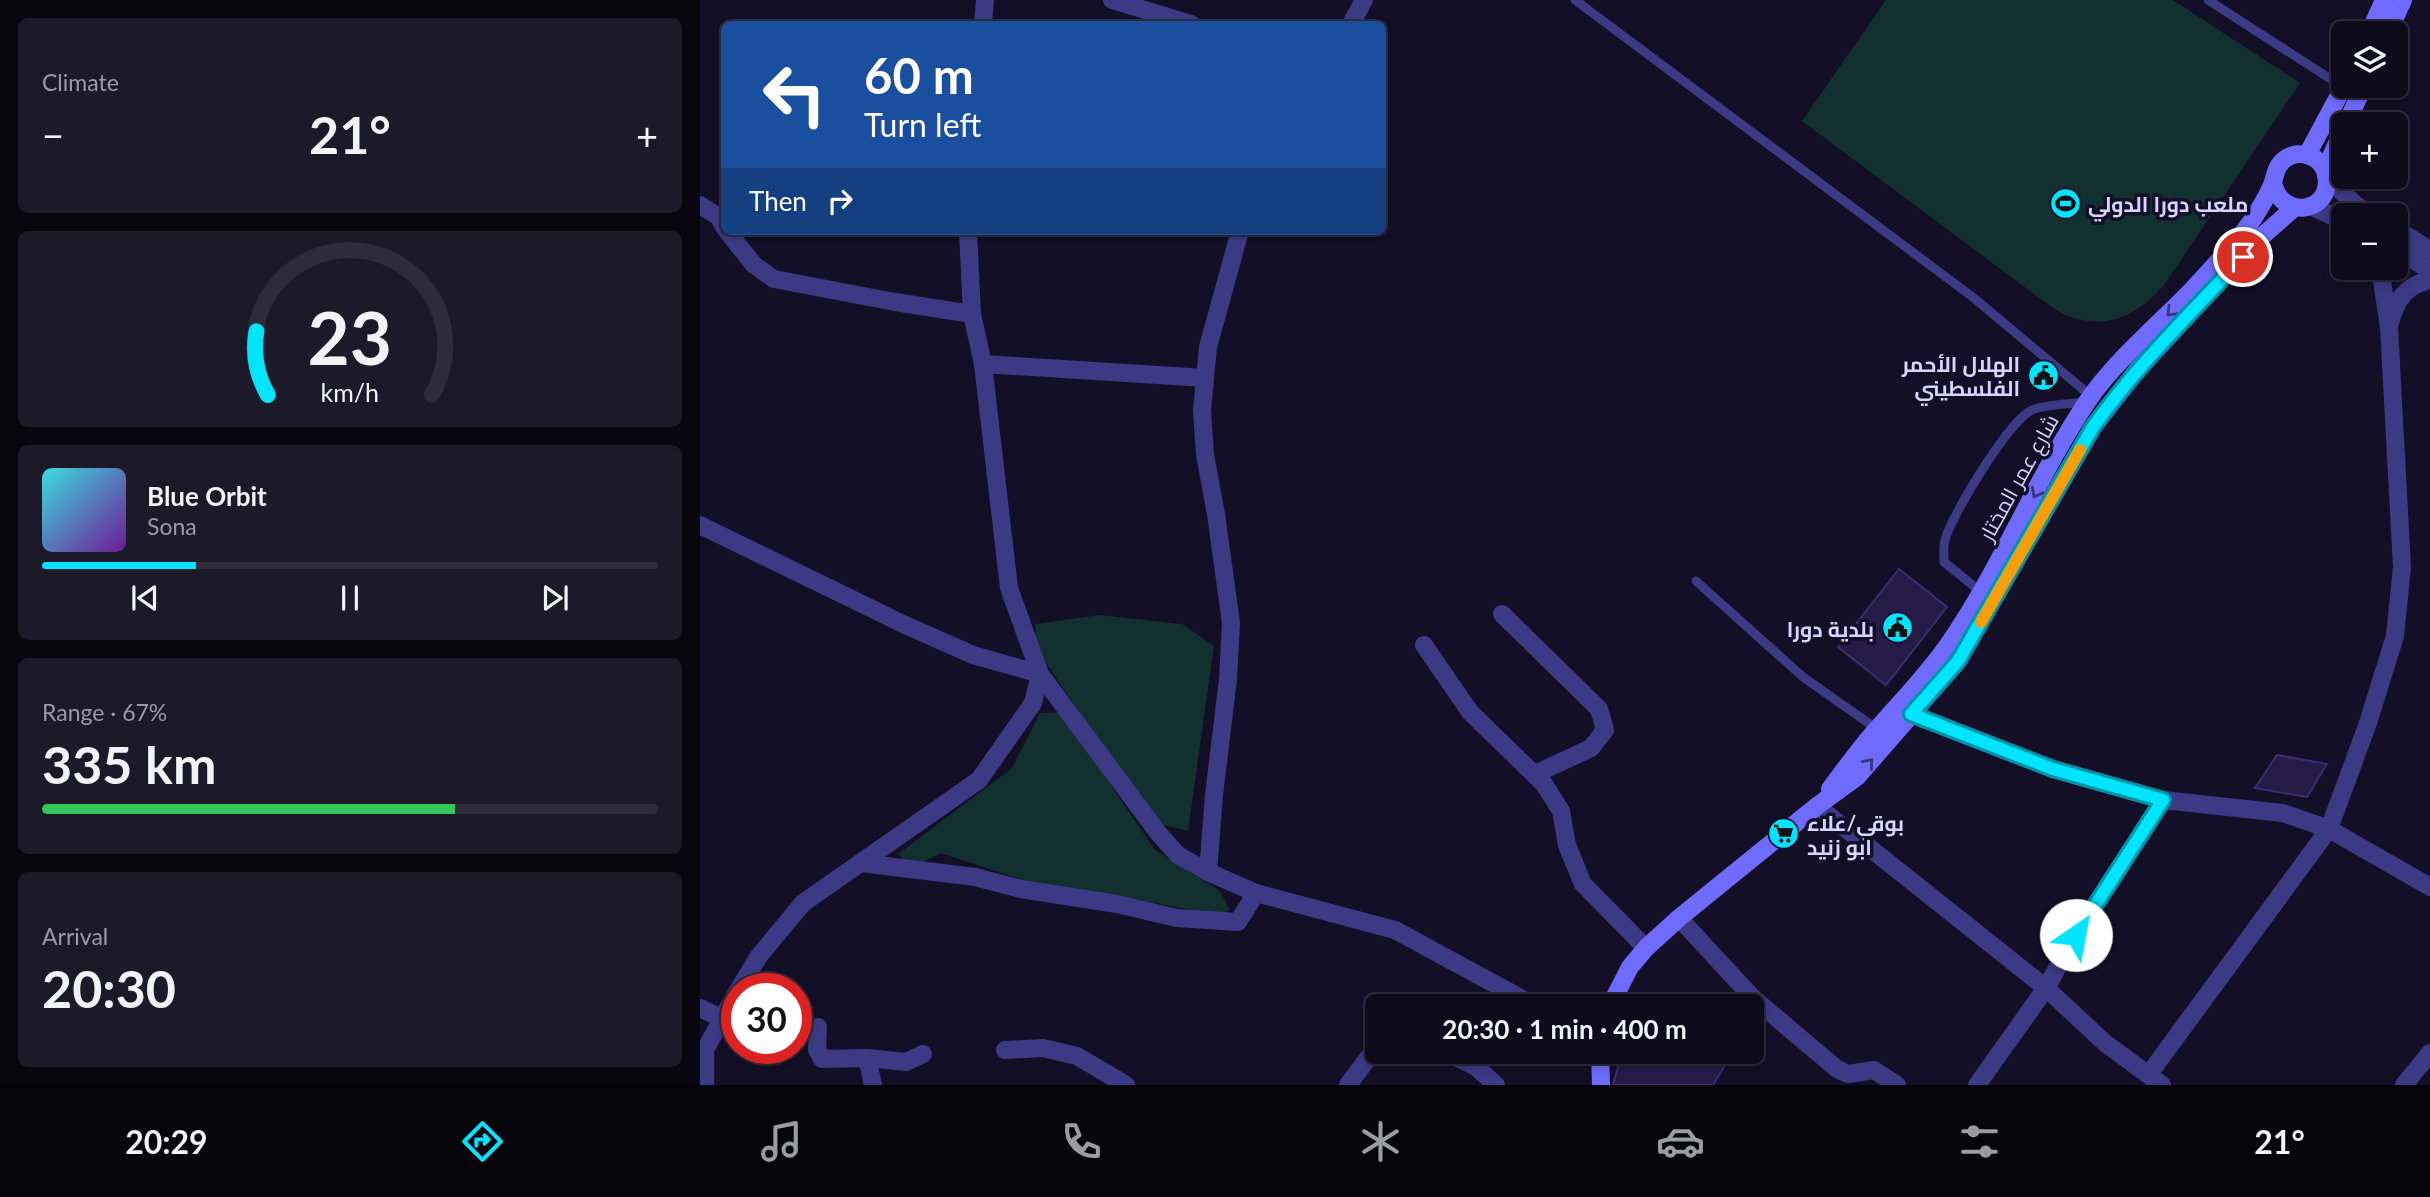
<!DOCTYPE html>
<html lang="en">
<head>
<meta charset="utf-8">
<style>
  :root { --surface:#0e0b1c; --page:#1c1929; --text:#f1f3f6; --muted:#9b9ba3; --line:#2e2b3b; --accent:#00e5ff }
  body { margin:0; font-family:Lato,Cairo,sans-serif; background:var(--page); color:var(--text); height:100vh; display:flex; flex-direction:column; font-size:26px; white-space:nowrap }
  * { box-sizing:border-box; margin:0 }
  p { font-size:23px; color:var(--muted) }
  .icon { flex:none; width:38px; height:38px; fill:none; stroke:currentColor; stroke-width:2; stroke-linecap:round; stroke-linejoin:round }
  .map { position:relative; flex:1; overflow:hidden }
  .drawer { display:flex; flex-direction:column; gap:18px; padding:18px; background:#08060f; width:700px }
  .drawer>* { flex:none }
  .banner { position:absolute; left:21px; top:21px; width:665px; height:214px; border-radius:10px; box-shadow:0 4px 10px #0003,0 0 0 2px var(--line); background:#1a4fa0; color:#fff; overflow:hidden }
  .controls { position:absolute; left:1631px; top:21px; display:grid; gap:14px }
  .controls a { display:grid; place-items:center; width:77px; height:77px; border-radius:10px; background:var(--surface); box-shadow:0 4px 10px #0003,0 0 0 2px var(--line); font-size:35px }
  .speed { position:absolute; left:21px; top:973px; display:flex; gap:14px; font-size:35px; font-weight:700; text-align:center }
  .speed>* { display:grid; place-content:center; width:91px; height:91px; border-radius:50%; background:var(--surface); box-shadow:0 4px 10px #0003,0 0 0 2px var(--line); line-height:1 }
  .speed .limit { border:10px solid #d22; background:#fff; color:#111 }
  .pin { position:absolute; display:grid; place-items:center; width:60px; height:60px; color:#fff; margin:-30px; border:4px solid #fff; border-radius:50%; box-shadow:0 2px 7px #0007 }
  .me { position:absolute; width:77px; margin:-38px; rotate:33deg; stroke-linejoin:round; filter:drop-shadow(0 0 5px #0008) }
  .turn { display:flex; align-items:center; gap:24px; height:147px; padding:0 28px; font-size:32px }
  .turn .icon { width:91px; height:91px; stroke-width:2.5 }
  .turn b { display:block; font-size:49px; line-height:60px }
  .then { display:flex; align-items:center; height:66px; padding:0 28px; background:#0003; gap:14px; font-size:26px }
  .big { font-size:52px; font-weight:700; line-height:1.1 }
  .drawer .tile { flex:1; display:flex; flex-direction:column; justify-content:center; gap:10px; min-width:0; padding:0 24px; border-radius:10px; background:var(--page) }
  .drawer .dial { align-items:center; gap:0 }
  .dial svg { height:182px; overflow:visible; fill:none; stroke:var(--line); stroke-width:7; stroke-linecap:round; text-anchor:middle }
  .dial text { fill:var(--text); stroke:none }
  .song { display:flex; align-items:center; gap:21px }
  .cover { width:84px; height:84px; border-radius:10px; background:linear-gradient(135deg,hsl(180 70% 55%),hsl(280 70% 35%)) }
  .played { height:7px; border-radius:4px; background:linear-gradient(90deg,var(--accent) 25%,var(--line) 25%) }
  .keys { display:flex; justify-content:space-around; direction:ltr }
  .heat { display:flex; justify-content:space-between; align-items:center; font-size:38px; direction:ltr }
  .charge { height:10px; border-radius:5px; background:linear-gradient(90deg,#34c759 67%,var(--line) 0) }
  .trip { position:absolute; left:665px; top:994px; width:399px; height:70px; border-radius:10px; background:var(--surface); box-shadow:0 4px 10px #0003,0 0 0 2px var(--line); font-weight:700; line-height:70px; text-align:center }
  .tabs { display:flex; height:112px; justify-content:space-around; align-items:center; background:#06040b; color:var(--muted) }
  .tabs .icon { width:49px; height:49px }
  .tabs .active { color:var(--accent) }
  .tabs b { font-size:32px; color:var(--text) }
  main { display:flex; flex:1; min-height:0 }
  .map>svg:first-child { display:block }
  .green { fill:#12302f }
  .building { fill:#241b47; stroke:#3b2d73; stroke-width:2 }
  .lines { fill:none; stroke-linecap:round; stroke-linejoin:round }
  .service { stroke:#3d3a85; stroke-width:9 }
  .minor { stroke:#3d3a85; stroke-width:18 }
  .tertiary { stroke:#3d3a85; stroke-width:18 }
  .secondary { stroke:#6f6bff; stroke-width:18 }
  .oneway { stroke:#38347d }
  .route-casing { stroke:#0095a6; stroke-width:18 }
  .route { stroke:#00e5ff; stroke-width:12 }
  .slow { stroke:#f59e0b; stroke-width:12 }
  .labels { text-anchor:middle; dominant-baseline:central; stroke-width:7; stroke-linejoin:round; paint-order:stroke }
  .poi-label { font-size:21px; font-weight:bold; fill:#d9d4ff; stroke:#130f26; text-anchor:start }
  .street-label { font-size:21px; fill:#d9d4ff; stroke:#130f26 }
</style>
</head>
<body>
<main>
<section class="drawer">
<div class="tile"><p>Climate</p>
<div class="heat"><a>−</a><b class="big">21°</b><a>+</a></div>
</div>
<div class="tile dial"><svg viewBox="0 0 100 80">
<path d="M14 69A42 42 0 1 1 86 69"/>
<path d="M14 69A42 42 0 0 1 9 41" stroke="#00e5ff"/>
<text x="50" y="56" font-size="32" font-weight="700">23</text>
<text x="50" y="72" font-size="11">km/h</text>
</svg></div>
<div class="tile">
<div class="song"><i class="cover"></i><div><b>Blue Orbit</b><p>Sona</p></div></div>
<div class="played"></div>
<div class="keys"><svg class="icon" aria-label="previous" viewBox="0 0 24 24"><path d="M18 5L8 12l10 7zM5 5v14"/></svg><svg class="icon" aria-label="pause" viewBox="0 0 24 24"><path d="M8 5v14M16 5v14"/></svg><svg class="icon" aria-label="next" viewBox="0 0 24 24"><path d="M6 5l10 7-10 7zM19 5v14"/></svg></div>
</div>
<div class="tile"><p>Range · 67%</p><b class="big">335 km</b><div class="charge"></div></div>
<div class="tile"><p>Arrival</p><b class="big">20:30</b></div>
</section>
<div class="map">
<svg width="1730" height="1085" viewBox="0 0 1730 1085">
  <rect width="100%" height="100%" fill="#130f26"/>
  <g class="green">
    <path d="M1186,0H1473L1600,83L1464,285C1439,314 1409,330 1371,317C1360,314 1351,306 1342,300L1102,121Z"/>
    <polygon points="400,615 482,624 514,646 488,831 456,823 336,649 335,624"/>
    <polygon points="361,712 455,850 520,891 530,910 518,915 439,900 362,893 241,853 211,868 198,854 312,768 340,713"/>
  </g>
  <g class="building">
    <polygon points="1199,569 1247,607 1186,685 1138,647"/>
    <polygon points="1577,755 1627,764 1607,797 1555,788"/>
    <polygon points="922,1052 1033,1052 1013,1085 913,1085"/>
  </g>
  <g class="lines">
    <g class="service">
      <polyline points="875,0 1274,298 1391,396"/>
      <polyline points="1508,0 1643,87"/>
      <polyline points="996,581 1103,677 1177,729"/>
      <path d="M1281,592L1244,562C1244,555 1243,546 1245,540C1251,516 1310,419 1332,410C1345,404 1371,404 1386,402"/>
    </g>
    <g class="minor">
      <polyline points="412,0 491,24"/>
      <polyline points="651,24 664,0"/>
      <polyline points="1627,178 1657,206 1672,215"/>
      <polyline points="0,205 19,217 24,227"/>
      <polyline points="1611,206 1643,221"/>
      <polyline points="1696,229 1730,250"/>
      <polyline points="27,231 54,265 74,279 195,302 272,314"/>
      <polyline points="1696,250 1730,270"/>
      <path d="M1690,323C1696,301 1705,285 1730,280"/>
      <polyline points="283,364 505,378"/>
      <polyline points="0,525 203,624 273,655 340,674"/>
      <polyline points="802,614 899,709 905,730 891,748 835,774"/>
      <polyline points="724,645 770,712 844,784 861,811 867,845 883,884 946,948"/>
      <polyline points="1211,714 1353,769 1463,800 1583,813 1629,829 1730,887"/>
      <polyline points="1117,806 1346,988 1405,1043 1462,1085"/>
      <polyline points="508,872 514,795 528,679 531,623 516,514 505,455 502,410 508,347 540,231"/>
      <polyline points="979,918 1053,998 1137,1069 1148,1074 1174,1070 1197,1085"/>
      <polyline points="0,1008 21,1018"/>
      <polyline points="118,1027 117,1050 122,1059 167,1058 206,1062 223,1054"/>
      <polyline points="305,1050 343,1048 377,1056 426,1085"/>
      <polyline points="745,1052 776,1067 796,1085"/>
      <polyline points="167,1058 173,1085"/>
      <polyline points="1449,1074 1629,829 1668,723 1695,636 1702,567 1689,327 1680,268"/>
      <polyline points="648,1085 672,1053 677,1052"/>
      <polyline points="1277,1085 1346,988 1376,935 1463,800"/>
      <polyline points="1704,1085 1730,1053"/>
    </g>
    <g class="tertiary">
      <polyline points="283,24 285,0"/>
      <polyline points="268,231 272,314 283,364 309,588 340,674 459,834 478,855 508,872 556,893 695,930 835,1006"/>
      <polyline points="161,863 275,877 321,889 417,904 477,918 538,922 556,893"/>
      <polyline points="39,989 59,956 103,903 279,780 333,703 340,674"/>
      <polyline points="5,1085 5,1050 37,992"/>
    </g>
    <g class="secondary">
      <polyline points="1669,33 1684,0"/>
      <polyline points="1688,33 1703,0"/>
      <polyline points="1646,124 1664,86"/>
      <polyline points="1607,155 1644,86"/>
      <polyline points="1625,170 1643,130"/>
      <path d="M1130,789C1141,774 1153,758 1165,743C1193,709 1225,679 1250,642C1303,565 1337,476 1389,399C1417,359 1457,326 1491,291C1512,268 1535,245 1553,219C1560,208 1569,194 1573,182C1576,173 1576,166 1585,159C1600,148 1623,157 1626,175C1634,212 1581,222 1573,182"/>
      <polyline points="910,1006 930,967 946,948 979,918 1117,806 1157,777 1258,661 1393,427 1438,369 1559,239 1594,208"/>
      <polyline points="900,1052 901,1085"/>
    </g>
  </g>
  <defs><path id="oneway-chevron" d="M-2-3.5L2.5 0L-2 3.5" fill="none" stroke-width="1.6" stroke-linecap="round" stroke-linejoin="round" transform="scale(1.75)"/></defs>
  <g class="oneway">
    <use href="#oneway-chevron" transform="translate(1471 312) rotate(134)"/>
    <use href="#oneway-chevron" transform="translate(1336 493) rotate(118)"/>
    <use href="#oneway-chevron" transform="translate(1169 763) rotate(-49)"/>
  </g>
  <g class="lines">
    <defs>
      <path id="route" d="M1376,935L1463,800L1353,769L1211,714L1258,661L1393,427C1437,365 1492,312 1543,257"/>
    </defs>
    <use href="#route" class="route-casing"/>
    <use href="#route" class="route"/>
    <polyline class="slow" points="1281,622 1380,450"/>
  </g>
  <defs>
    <symbol id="stadium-disc" viewBox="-11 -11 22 22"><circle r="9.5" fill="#00e5ff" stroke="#130f26"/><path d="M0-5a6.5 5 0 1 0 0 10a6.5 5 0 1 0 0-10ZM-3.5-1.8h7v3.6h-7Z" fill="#111"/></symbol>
    <symbol id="civic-disc" viewBox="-11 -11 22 22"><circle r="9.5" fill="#00e5ff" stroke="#130f26"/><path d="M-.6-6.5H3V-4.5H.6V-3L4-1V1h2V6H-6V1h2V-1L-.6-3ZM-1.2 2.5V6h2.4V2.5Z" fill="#111"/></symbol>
    <symbol id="supermarket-disc" viewBox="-11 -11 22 22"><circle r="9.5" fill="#00e5ff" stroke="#130f26"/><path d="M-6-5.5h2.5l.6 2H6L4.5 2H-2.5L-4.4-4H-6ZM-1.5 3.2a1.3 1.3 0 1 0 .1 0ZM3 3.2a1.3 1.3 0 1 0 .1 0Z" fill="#111"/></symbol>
  </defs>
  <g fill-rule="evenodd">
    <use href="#stadium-disc" x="1348" y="186" width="35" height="35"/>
    <use href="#civic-disc" x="1326" y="358" width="35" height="35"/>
    <use href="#civic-disc" x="1180" y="610" width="35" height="35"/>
    <use href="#supermarket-disc" x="1066" y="816" width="35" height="35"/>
  </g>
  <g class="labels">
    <g class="poi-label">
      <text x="1388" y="203">ملعب دورا الدولي</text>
      <text x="1320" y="363" text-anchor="end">الهلال الأحمر<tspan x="1320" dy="24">الفلسطيني</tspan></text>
      <text x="1174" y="628" text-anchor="end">بلدية دورا</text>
      <text x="1107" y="822">بوقي/علاء<tspan x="1107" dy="24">ابو زنيد</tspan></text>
    </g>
    <g class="street-label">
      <text transform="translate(1318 477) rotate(-61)">شارع عمر المختار</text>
    </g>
  </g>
</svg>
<div class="controls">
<a><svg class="icon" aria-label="layers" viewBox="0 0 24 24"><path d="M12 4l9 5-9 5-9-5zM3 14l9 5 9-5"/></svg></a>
<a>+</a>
<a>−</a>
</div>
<div class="speed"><div class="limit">30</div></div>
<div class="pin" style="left:1543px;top:257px;background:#d93025"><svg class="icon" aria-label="arrive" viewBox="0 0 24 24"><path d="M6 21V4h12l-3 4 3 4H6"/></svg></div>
<svg class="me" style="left:1376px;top:935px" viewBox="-20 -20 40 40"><circle r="19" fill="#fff"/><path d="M0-13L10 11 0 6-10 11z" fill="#00e5ff"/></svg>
<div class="trip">20:30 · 1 min · 400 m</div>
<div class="banner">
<div class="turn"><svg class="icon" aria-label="left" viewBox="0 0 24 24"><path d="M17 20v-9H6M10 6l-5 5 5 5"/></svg><div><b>60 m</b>Turn left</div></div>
<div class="then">Then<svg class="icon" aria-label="right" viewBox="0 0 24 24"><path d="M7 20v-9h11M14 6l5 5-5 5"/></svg></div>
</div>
</div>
</main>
<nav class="tabs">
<b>20:29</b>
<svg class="icon active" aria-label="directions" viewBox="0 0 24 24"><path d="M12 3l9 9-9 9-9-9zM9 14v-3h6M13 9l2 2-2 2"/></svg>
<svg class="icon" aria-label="music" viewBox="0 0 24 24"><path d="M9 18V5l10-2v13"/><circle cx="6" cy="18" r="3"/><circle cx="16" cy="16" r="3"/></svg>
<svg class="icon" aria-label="phone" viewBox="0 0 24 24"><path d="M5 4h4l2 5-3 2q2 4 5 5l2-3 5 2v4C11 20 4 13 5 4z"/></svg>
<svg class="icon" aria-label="climate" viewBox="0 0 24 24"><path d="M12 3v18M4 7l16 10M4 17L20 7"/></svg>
<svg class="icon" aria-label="car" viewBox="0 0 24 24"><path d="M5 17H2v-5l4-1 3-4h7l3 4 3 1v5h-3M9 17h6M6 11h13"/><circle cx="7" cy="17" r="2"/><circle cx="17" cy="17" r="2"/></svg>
<svg class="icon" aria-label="filters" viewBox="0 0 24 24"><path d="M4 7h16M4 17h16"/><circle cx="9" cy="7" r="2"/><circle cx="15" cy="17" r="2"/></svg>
<b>21°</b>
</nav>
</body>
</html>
